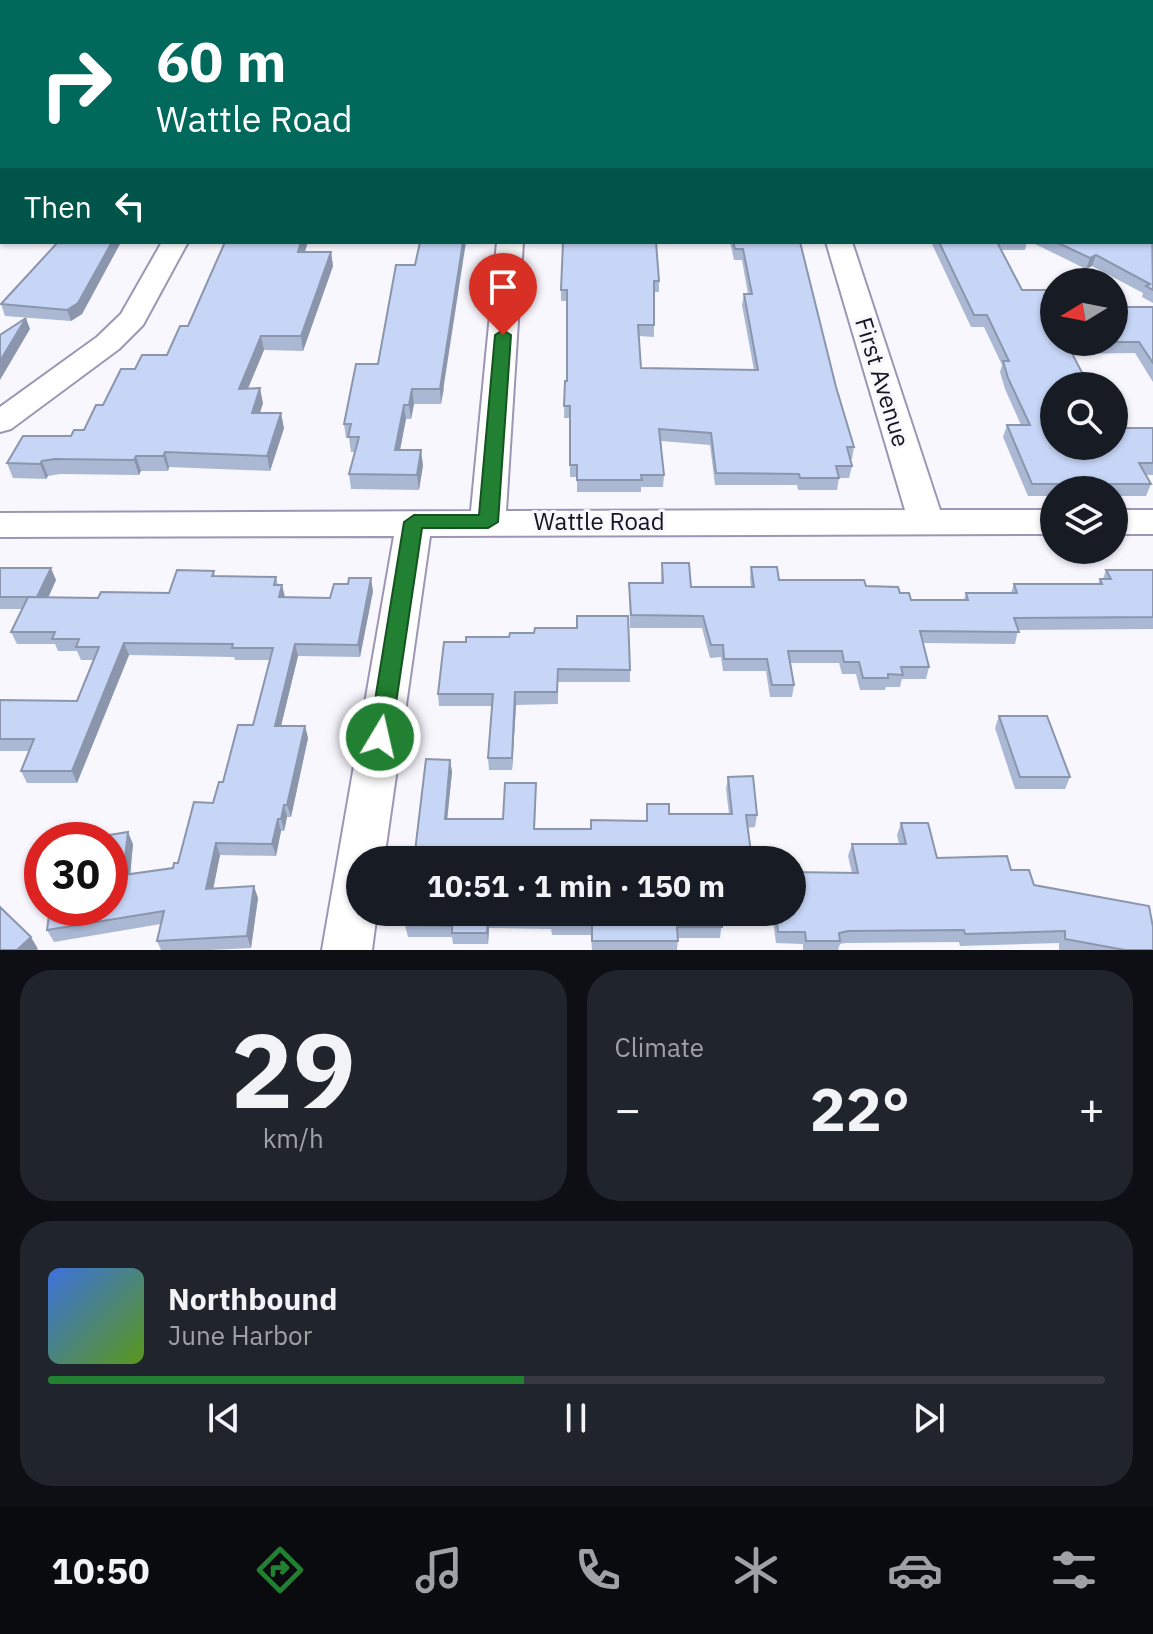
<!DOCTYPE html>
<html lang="en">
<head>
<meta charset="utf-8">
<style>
  :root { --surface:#171b24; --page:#20242c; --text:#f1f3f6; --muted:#9ea1a6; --line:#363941; --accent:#218031 }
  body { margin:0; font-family:"IBM Plex Sans",sans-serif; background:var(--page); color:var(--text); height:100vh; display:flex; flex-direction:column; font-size:30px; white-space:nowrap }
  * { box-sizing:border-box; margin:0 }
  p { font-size:26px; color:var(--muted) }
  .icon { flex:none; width:44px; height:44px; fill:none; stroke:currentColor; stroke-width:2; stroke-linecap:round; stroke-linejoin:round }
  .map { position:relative; height:950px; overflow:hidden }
  .sheet { display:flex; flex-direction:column; gap:20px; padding:20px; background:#0d0f14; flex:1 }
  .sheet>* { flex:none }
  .top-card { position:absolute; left:0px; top:0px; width:1154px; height:244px; box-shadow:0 2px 6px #0004; background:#00695c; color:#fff; overflow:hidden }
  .needle { width:52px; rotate:260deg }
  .fabs { position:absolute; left:1040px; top:268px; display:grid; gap:16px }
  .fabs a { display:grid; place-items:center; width:88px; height:88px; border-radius:50%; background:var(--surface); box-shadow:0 2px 6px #0004; font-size:40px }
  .speed { position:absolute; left:24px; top:822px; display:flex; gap:16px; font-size:40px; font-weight:700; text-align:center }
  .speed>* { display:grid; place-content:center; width:104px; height:104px; border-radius:50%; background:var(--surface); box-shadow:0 2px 6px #0004; line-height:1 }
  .speed .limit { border:12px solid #d22; background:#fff; color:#111 }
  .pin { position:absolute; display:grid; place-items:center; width:68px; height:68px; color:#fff; margin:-82px -34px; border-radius:50% 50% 50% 0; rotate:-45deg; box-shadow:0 0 8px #0007 }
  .pin .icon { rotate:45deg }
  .me { position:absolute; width:88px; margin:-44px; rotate:9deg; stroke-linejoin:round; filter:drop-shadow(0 0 6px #0008) }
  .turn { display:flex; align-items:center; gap:28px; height:168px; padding:0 24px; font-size:36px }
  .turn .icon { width:104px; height:104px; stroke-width:2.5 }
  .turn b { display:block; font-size:56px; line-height:68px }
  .then { display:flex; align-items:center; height:76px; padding:0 24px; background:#0003; gap:16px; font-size:30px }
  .big { font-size:60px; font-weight:700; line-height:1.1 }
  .sheet .widget { flex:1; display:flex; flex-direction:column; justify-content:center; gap:12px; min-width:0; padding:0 28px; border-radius:32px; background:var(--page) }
  .sheet .dial { align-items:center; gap:0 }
  .dial b { font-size:104px; line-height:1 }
  .song { display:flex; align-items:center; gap:24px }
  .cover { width:96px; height:96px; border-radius:12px; background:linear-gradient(135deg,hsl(220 70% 55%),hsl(90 70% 35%)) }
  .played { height:8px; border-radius:4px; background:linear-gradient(90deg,var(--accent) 45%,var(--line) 45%) }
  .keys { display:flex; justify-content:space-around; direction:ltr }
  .heat { display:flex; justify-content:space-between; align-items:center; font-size:44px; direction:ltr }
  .sheet .tiles { flex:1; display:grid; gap:20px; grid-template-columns:1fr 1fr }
  .widget:last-child { grid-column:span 2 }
  .trip { position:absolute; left:346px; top:846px; width:460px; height:80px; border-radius:40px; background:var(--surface); box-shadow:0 2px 6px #0004; font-weight:700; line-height:80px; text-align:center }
  .menu { display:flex; height:128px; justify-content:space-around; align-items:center; background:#090b0e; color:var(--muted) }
  .menu .icon { width:56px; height:56px }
  .menu .selected { color:var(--accent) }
  .menu b { font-size:36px; color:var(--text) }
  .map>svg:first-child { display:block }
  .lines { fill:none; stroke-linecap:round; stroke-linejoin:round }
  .minor-casing { stroke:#9c95b5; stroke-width:4 }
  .tertiary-casing { stroke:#9c95b5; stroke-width:4 }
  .minor { fill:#fff; fill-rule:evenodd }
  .tertiary { fill:#fff; fill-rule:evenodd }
  .wall { fill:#abb8d4 }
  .shaded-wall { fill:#8b96ad }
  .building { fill:#c7d6f7; stroke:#8b96ad; stroke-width:2 }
  .route { fill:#218031; stroke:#155320; stroke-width:2 }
  .labels { text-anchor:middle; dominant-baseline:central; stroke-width:6; stroke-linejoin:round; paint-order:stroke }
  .street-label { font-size:24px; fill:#171420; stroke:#f8f7fe }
</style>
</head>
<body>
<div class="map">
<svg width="1153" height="950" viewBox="0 0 1153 950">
  <rect width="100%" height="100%" fill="#f8f7fe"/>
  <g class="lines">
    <defs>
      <g id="minor">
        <rect x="758" y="0" width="18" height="2"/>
        <polygon points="0,57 2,57 0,71"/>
        <rect x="0" y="92" width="2" height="14"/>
        <polygon points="162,242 188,242 143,325 119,349 11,429 0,432 0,407 97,337 121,314"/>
        <polygon points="497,242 523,242 506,511 905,510 826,242 852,242 940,510 1054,510 1054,534 430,536 384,860 360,860 360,912 377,912 372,950 322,950 394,536 0,537 0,513 471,511"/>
        <rect x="1114" y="510" width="39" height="24"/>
      </g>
      <rect id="tertiary" x="1152" y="200" width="1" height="18"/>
    </defs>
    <use href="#minor" class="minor-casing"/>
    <use href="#tertiary" class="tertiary-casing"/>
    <use href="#minor" class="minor"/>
    <use href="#tertiary" class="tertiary"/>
  </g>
  <g class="wall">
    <polygon points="0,0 174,0 171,2 2,2 2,21 0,23"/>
    <polygon points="859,0 1153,0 1153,77 1152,77 1152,2 860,2"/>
    <polygon points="1153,230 1153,303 1142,297 1143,293 1092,266 1086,269 1031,242 1152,242"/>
    <polygon points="58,242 121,242 82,314 71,321 5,316 1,304"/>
    <polygon points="308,242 305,252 331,252 333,266 303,351 264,350 248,388 263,403 260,413 284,428 270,471 169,467 168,471 141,471 139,475 60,474 48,476 46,479 13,478 7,463 84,430 103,405 135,369 167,355 188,326"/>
    <polygon points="730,242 800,242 836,387 854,447 852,459 850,459 852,466 849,478 839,478 837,490 798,490 797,485 715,485 710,445 661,441 664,475 663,487 641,487 641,492 577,492 577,477 570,477 570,418 564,418 565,381 567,381 567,301 561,301 561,290 659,281 659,292 654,292 654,337 639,336 641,368 754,370 742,305 744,294 748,294 742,260 734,260"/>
    <polygon points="931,242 1027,242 1025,250 1001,250 1022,290 1054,342 1153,307 1153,382 1135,353 1072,354 1054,386 1120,428 1153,428 1153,475 1146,475 1151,484 1146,496 1114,496 1114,490 1054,490 1054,496 1028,496 1003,437 1007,425 1021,425 1005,389 1000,372 1002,365 984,327 971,327"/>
    <polygon points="415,265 444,389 441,404 414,404 411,419 406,419 400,450 423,465 419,490 351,489 349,474 355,452 351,452 349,438 346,438 344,424 378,364"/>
    <polygon points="662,563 691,587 751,587 750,579 751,567 779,580 866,586 900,593 911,600 964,600 966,593 1011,593 1014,584 1098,584 1100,579 1103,579 1106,570 1153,570 1153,629 1018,630 1015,644 923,643 929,667 926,679 902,679 900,687 886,687 885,690 860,690 856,674 842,674 839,663 790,663 794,685 792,697 770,697 766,671 723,671 721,657 710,658 702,628 630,628 629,583 661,583"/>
    <polygon points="0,568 56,580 48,598 98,598 169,593 214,571 215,576 276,577 278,585 285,597 330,598 373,591 360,657 298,656 281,726 305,726 308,738 291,817 287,817 284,831 281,831 276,856 220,855 213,888 258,898 251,948 210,950 161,950 157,941 161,924 54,942 47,930 133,844 130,874 173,868 178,863 213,803 223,782 253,725 270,660 235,660 234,657 129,655 77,783 27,783 21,771 29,751 0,751 0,700 77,701 94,660 81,660 77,651 58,651 55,644 17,644 11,632 22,609 0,609"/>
    <polygon points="444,642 630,670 630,682 558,682 558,704 516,705 512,770 489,770 488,758 492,706 439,706 438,694"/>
    <polygon points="999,716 1070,777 1065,789 1015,789 995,728"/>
    <polygon points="450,760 452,772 447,819 503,819 536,783 535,829 591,829 646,821 647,804 669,814 729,814 726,789 728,777 757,815 755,827 414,860"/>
    <polygon points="901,823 937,858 1011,870 1034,885 1153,950 1059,950 1059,943 960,946 959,942 845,943 840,944 838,950 803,950 803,944 776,943 773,921 722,921 720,938 678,938 677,950 592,950 591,935 552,935 551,929 489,928 488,944 453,944 452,937 408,937 405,925 407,912 792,912 852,873 848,856 852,844 899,844 897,835"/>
  </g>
  <g class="shaded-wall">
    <polygon points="159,0 174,0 171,2 156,2"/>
    <polygon points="2,10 2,21 0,23 0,12"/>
    <polygon points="2,171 2,185 0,187 0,173"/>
    <polygon points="112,242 121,242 82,314 71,321 67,310"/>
    <polygon points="301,242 308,242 300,265 298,252"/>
    <polygon points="463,242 466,242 441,404 440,389"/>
    <polygon points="331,252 333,266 303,351 301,336"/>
    <polygon points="1096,255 1092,266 1086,269 1090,258"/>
    <polygon points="26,318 30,329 0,380 0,361"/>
    <polygon points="261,336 264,350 242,403 239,389"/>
    <polygon points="260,388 263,403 255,428 252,413"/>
    <polygon points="412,389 414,404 411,419 409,405"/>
    <polygon points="404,405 406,419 397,465 395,450"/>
    <polygon points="281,413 284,428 270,471 267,456"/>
    <polygon points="421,450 423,465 419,490 417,475"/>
    <polygon points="165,452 169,467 168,471 163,456"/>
    <polygon points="136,456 141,471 139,475 134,460"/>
    <polygon points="42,461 48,476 46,479 40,464"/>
    <polygon points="51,568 56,580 43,609 37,597"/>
    <polygon points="371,578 373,591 360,657 358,645"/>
    <polygon points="282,585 285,597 279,597"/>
    <polygon points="124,643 129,655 77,783 72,771"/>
    <polygon points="295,644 298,656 278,738 275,726"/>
    <polygon points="515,692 516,705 512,770 512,758"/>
    <polygon points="305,726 308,738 291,817 287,805"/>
    <polygon points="450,760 452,772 446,831 445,819"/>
    <polygon points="284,805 287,817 284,831 281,819"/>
    <polygon points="278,819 281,831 276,856 272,844"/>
    <polygon points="128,832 133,844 129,887 123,875"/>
    <polygon points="216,843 220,855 211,900 206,889"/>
    <polygon points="254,886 258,898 251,948 247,936"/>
    <polygon points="488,916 489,928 488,944 487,933"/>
    <polygon points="31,937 38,949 37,950 17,950"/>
  </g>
  <g class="building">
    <polygon points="0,0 13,0 10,2 2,2 2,10 0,12"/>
    <polygon points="55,0 159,0 156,2 72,2"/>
    <polygon points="326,0 518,0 516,2 323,2"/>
    <polygon points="580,0 749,0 748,2 579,2"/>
    <polygon points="865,0 1153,0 1153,23 1152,24 1152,2 866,2"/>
    <polygon points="1152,26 1153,38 1152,68"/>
    <polygon points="0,113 2,113 2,171 0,173"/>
    <rect x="1152" y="131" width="1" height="41"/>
    <polygon points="1152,229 1153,290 1146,286 1150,284 1096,255 1090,258 1056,242 1152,242"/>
    <polygon points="58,242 112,242 78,303 67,310 1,304"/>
    <polygon points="225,242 301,242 298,252 331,252 301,336 261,336 239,389 260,388 252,413 281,413 267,456 165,452 163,456 136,456 134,460 55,459 42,461 40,464 7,463 23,436 71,436 74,430 84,430 96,405 103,405 121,369 135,369 142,355 167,355 180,326 188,326"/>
    <polygon points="420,242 463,242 440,389 412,389 409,405 404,405 395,450 421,450 417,475 349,474 359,437 348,437 351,424 344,424 356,364 378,364 396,265 415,265"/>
    <polygon points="563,242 656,242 659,281 654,281 654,325 638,325 641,368 758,370 744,294 752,294 743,249 735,249 733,242 800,242 836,387 854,447 847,447 852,466 836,466 839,478 800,478 799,474 716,473 711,433 659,429 664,475 641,475 642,480 577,480 577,465 570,465 570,406 564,406 565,381 567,381 567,290 561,290"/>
    <polygon points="939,242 997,242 1022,290 1054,290 1054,342 1086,342 1066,342 1089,386 1054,386 1054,446 1114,446 1114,417 1120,428 1153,428 1153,463 1139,463 1151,484 1032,484 1007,425 1030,425 1008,378 1003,361 1009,361 987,315 974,315"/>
    <polygon points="1114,307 1153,307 1153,363 1139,342 1114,342"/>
    <polygon points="26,318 0,361 0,335"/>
    <polygon points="662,563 689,563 691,587 754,587 751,567 777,567 779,580 864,580 866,586 898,587 900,593 909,593 911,600 968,600 966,593 1017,593 1014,584 1102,584 1100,579 1111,579 1106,570 1153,570 1153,617 1014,618 1019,632 920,631 929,667 901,667 903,675 888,674 888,678 863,678 859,662 844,662 842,651 788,651 794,685 772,685 767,659 724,659 723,645 711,645 703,616 631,615 629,583 663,583"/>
    <polygon points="0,568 51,568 37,597 0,597"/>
    <polygon points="177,570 214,571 212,576 276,577 274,585 282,585 279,597 330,598 334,584 348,584 349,578 371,578 358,645 295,644 275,726 305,726 287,805 284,805 281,819 278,819 272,844 216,843 206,889 254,886 247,936 157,941 164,911 47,930 50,908 110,908 110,840 78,840 128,832 123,875 173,868 174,863 178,863 194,802 213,803 219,782 223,782 238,725 253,725 273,648 232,648 233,644 124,643 72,771 21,771 34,739 0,739 0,700 77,701 99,647 76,647 79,639 52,639 55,632 11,632 28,597 98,598 101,592 169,593"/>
    <polygon points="577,616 628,616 630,670 558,669 557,692 515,692 512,758 488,758 493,694 438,694 444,642 466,642 466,637 509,637 510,633 534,633 535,628 577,628"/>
    <polygon points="999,716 1047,716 1070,777 1020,777"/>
    <polygon points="426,759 450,760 445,819 503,819 505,783 536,783 534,829 591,829 591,820 647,821 647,804 669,804 669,814 732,814 728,777 753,776 757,815 746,815 752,860 414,860"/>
    <polygon points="901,823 928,823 937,858 1007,856 1011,870 1029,870 1034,885 1149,906 1153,927 1153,950 1125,950 1065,939 1065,931 965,934 964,930 848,931 839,933 840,941 806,941 805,932 778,932 776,912 792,912 792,872 858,873 852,844 906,844"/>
    <polygon points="0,907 31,937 17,950 0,950"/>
    <polygon points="407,912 721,912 722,927 677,927 678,941 592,941 592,924 551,923 551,917 488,916 487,933 452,933 452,926 405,925"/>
  </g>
  <polygon class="route" points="503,330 511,335 498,522 488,528 422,528 391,737 388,744 380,746 372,744 369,737 404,522 414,515 479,515 495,335"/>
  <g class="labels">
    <g class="street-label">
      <text transform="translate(883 382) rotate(73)">First Avenue</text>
      <text x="599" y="521">Wattle Road</text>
    </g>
  </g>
</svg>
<div class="fabs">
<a><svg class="needle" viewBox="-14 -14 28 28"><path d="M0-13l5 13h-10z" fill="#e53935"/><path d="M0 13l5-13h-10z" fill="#9ea1a6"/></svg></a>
<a><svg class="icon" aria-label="search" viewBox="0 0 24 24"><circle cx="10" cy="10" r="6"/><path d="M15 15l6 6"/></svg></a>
<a><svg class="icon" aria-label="layers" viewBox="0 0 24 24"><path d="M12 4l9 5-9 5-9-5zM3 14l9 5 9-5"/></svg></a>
</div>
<div class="speed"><div class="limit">30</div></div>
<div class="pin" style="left:503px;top:335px;background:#d93025"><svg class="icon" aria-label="arrive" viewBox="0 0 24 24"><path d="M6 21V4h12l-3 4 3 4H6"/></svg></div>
<svg class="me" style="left:380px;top:737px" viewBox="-20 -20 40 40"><circle r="17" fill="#218031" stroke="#fff" stroke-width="3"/><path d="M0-11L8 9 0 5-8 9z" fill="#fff"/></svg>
<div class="trip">10:51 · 1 min · 150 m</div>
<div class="top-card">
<div class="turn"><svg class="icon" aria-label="right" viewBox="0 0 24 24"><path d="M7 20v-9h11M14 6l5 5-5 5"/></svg><div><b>60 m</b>Wattle Road</div></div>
<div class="then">Then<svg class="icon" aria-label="left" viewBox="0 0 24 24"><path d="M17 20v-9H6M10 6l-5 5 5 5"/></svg></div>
</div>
</div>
<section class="sheet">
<div class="tiles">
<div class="widget dial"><b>29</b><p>km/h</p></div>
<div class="widget"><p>Climate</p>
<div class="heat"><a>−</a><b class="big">22°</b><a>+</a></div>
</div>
<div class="widget">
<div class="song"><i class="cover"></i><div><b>Northbound</b><p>June Harbor</p></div></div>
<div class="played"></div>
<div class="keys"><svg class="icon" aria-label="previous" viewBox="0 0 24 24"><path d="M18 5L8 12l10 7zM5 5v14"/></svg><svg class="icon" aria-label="pause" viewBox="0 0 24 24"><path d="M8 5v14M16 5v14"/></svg><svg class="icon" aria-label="next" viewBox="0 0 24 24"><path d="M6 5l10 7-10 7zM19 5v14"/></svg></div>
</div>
</div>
</section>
<nav class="menu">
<b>10:50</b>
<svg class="icon selected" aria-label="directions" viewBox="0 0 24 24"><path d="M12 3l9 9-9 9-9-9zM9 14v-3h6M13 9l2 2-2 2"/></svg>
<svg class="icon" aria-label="music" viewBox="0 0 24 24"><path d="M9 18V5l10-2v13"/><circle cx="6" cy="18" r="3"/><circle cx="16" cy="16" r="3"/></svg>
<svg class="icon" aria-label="phone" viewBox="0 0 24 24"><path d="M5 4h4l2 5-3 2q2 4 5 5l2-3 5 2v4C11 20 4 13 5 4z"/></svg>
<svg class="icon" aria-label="climate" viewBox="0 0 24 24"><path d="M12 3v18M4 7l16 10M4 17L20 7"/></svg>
<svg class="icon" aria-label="car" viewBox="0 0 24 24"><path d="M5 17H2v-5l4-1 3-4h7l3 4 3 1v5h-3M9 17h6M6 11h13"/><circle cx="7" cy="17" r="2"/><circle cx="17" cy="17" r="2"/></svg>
<svg class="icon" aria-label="filters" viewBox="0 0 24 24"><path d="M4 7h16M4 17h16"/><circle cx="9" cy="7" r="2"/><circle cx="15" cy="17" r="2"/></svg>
</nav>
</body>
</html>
